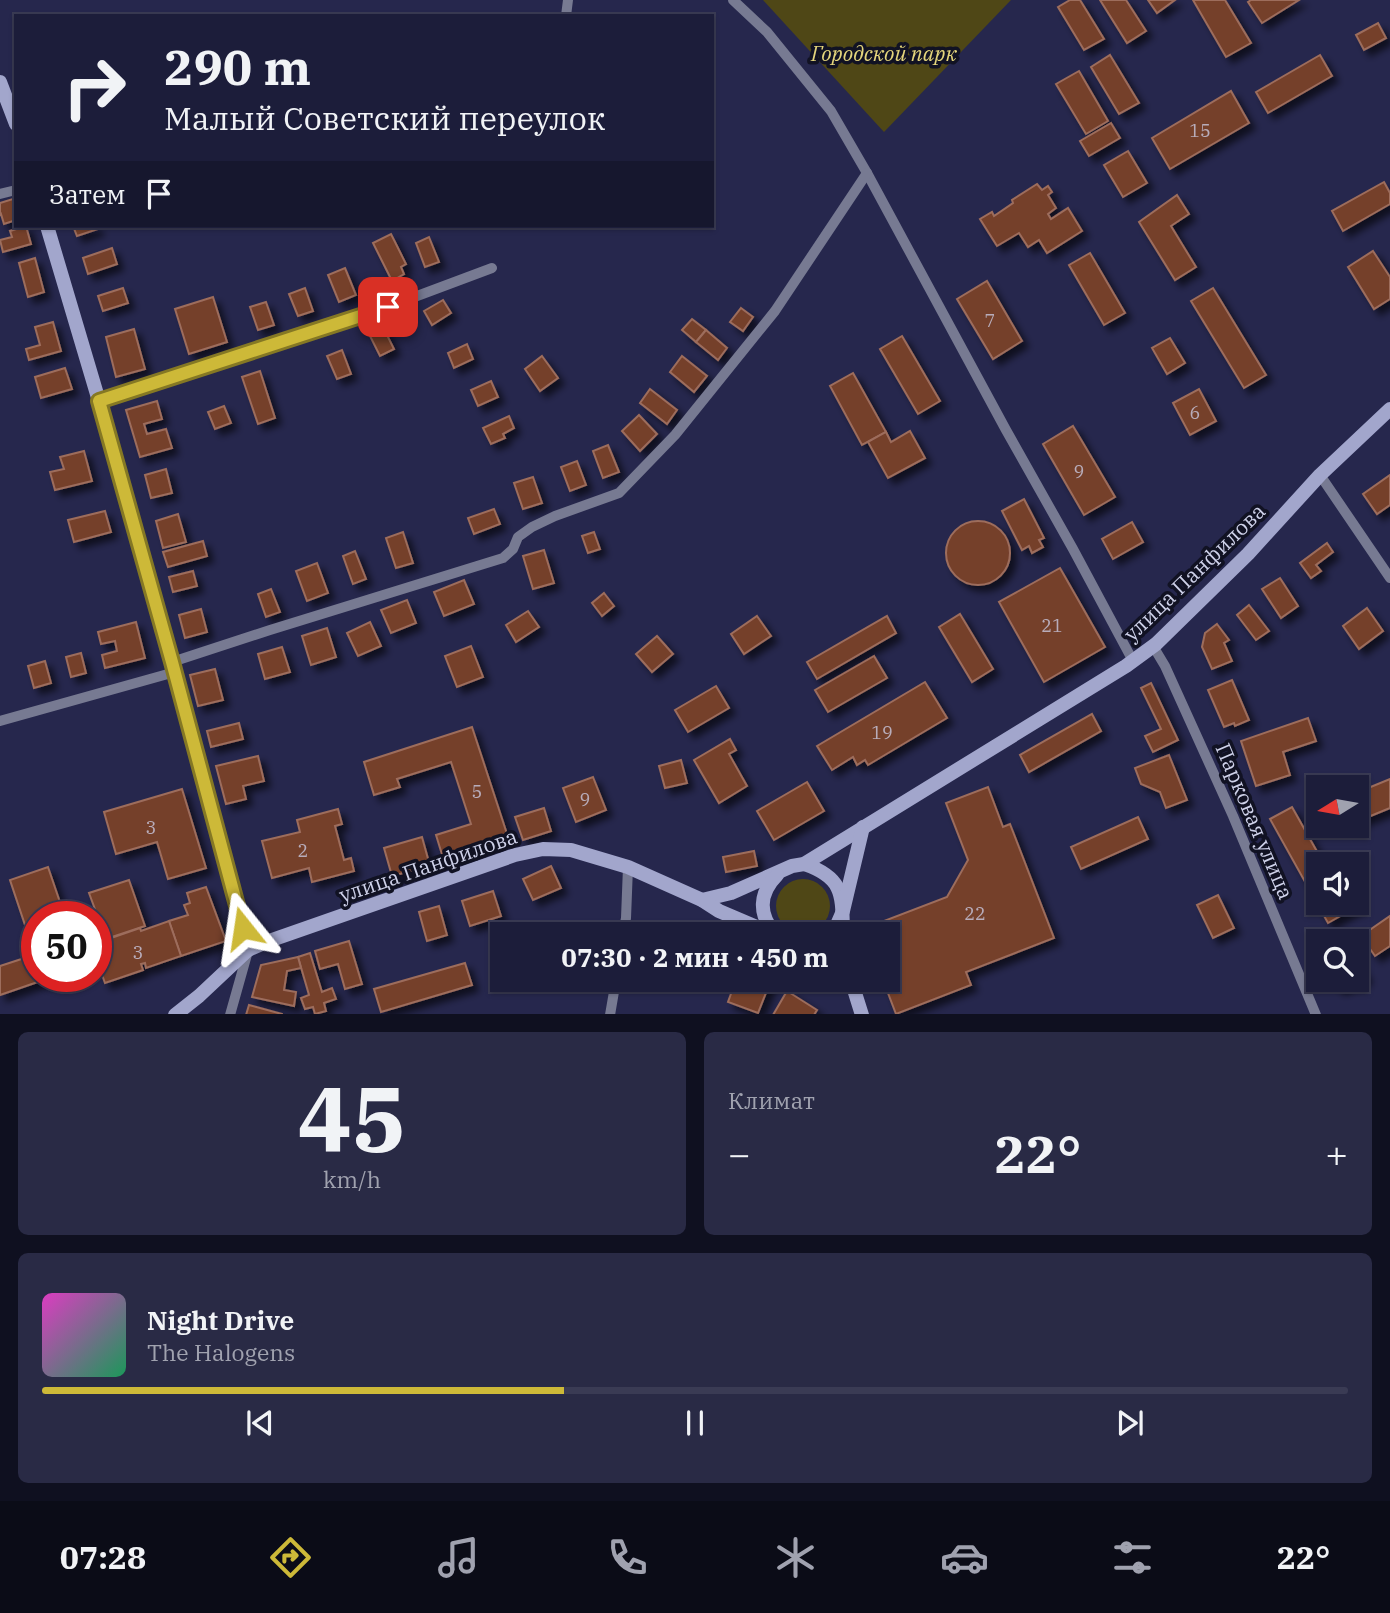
<!DOCTYPE html>
<html lang="ru">
<head>
<meta charset="utf-8">
<style>
  :root { --surface:#1c1d3a; --page:#292a45; --text:#f1f3f6; --muted:#a0a2af; --line:#3a3b54; --accent:#cdb938 }
  body { margin:0; font-family:"IBM Plex Serif",serif; background:var(--page); color:var(--text); height:100vh; display:flex; flex-direction:column; font-size:26px; white-space:nowrap }
  * { box-sizing:border-box; margin:0 }
  p { font-size:23px; color:var(--muted) }
  .icon { flex:none; width:38px; height:38px; fill:none; stroke:currentColor; stroke-width:2; stroke-linecap:round; stroke-linejoin:round }
  .map { position:relative; height:1014px; overflow:hidden }
  .side { display:flex; flex-direction:column; gap:18px; padding:18px; background:#0f1020; flex:1 }
  .side>* { flex:none }
  .hud { position:absolute; left:14px; top:14px; width:700px; height:214px; border-radius:0px; box-shadow:0 2px 5px #0004,0 0 0 2px var(--line); background:#1c1d3a; color:var(--text); overflow:hidden }
  .needle { width:46px; rotate:259deg }
  .fabs { position:absolute; left:1306px; top:775px; display:grid; gap:14px }
  .fabs a { display:grid; place-items:center; width:63px; height:63px; border-radius:0px; background:var(--surface); box-shadow:0 2px 5px #0004,0 0 0 2px var(--line); font-size:35px }
  .speed { position:absolute; left:21px; top:901px; display:flex; gap:14px; font-size:35px; font-weight:700; text-align:center }
  .speed>* { display:grid; place-content:center; width:91px; height:91px; border-radius:50%; background:var(--surface); box-shadow:0 2px 5px #0004,0 0 0 2px var(--line); line-height:1 }
  .speed .limit { border:10px solid #d22; background:#fff; color:#111 }
  .pin { position:absolute; display:grid; place-items:center; width:60px; height:60px; color:#fff; margin:-30px; border-radius:14px; box-shadow:0 4px 10px #0006 }
  .me { position:absolute; width:77px; margin:-38px; rotate:345deg; stroke-linejoin:round; filter:drop-shadow(0 0 5px #0008) }
  .turn { display:flex; align-items:center; gap:24px; height:147px; padding:0 35px; font-size:32px }
  .turn .icon { width:91px; height:91px; stroke-width:2.5 }
  .turn b { display:block; font-size:49px; line-height:60px }
  .then { display:flex; align-items:center; height:66px; padding:0 35px; background:#0003; gap:14px; font-size:26px }
  .big { font-size:52px; font-weight:700; line-height:1.1 }
  .side .widget { flex:1; display:flex; flex-direction:column; justify-content:center; gap:10px; min-width:0; padding:0 24px; border-radius:10px; background:var(--page) }
  .side .dial { align-items:center; gap:0 }
  .dial b { font-size:91px; line-height:1 }
  .song { display:flex; align-items:center; gap:21px }
  .cover { width:84px; height:84px; border-radius:10px; background:linear-gradient(135deg,hsl(310 70% 55%),hsl(150 70% 35%)) }
  .played { height:7px; border-radius:4px; background:linear-gradient(90deg,var(--accent) 40%,var(--line) 40%) }
  .keys { display:flex; justify-content:space-around; direction:ltr }
  .heat { display:flex; justify-content:space-between; align-items:center; font-size:38px; direction:ltr }
  .side .tiles { flex:1; display:grid; gap:18px; grid-template-columns:1fr 1fr }
  .widget:last-child { grid-column:span 2 }
  .trip { position:absolute; left:490px; top:922px; width:410px; height:70px; border-radius:0px; background:var(--surface); box-shadow:0 2px 5px #0004,0 0 0 2px var(--line); font-weight:700; line-height:70px; text-align:center }
  .tab-bar { display:flex; height:112px; justify-content:space-around; align-items:center; background:#0b0c17; color:var(--muted) }
  .tab-bar .icon { width:49px; height:49px }
  .tab-bar .selected { color:var(--accent) }
  .tab-bar b { font-size:32px; color:var(--text) }
  .map>svg:first-child { display:block }
  .green { fill:#4f4716 }
  .building { fill:#753f2c; stroke:#9d6d5c; stroke-width:2; filter:url(#shadow) }
  .lines { fill:none; stroke-linecap:round; stroke-linejoin:round }
  .minor { stroke:#777a92; stroke-width:10 }
  .secondary { stroke:#a2a6cc; stroke-width:14 }
  .route-casing { stroke:#857824; stroke-width:18 }
  .route { stroke:#cdb938; stroke-width:12 }
  .labels { text-anchor:middle; dominant-baseline:central; stroke-width:7; stroke-linejoin:round; paint-order:stroke }
  .number-label { font-size:18px; fill:#b8acba }
  .park-label { font-size:21px; font-style:italic; fill:#e4d57c; stroke:#111223 }
  .street-label { font-size:21px; fill:#ced1e9; stroke:#111223 }
</style>
</head>
<body>
<div class="map">
<svg width="1390" height="1015" viewBox="0 0 1390 1015">
  <defs>
    <filter id="shadow"><feDropShadow dx="6" dy="6" stdDeviation="3.5" flood-color="#0009"/></filter>
  </defs>
  <rect width="100%" height="100%" fill="#26274d"/>
  <g class="green">
    <polygon points="763,0 1011,0 884,132"/>
    <circle cx="803" cy="906" r="27"/>
  </g>
  <g class="building">
    <polygon points="1070,0 1080,0 1104,39 1084,50 1058,7"/>
    <polygon points="1100,0 1126,0 1146,31 1127,43"/>
    <polygon points="1148,0 1175,0 1157,13"/>
    <polygon points="1193,0 1225,0 1251,43 1226,57"/>
    <polygon points="1251,0 1299,0 1262,23 1248,2"/>
    <polygon points="1378,23 1386,38 1364,50 1356,35"/>
    <polygon points="1110,55 1139,103 1119,114 1091,67"/>
    <polygon points="1320,55 1332,76 1268,113 1256,92"/>
    <polygon points="1079,71 1108,121 1086,134 1056,84"/>
    <polygon points="1231,91 1249,123 1170,169 1152,138"/>
    <polygon points="1111,123 1120,138 1089,156 1080,141"/>
    <polygon points="1128,151 1147,183 1123,197 1104,165"/>
    <polygon points="1384,182 1390,193 1390,204 1343,231 1332,211"/>
    <polygon points="1037,184 1042,190 1048,186 1052,192 1048,195 1056,208 1048,214 1051,219 1068,208 1082,231 1047,253 1039,240 1028,247 1019,233 997,246 980,219 992,212 994,216 1013,203 1012,200"/>
    <polygon points="1177,195 1189,214 1171,226 1196,267 1175,280 1139,222"/>
    <polygon points="16,198 16,220 4,224 1,214 0,215 0,203"/>
    <polygon points="26,226 31,244 3,252 0,240 12,237 10,231"/>
    <polygon points="73,226 96,226 98,229 77,236"/>
    <polygon points="391,234 406,264 401,267 404,274 392,281 373,243"/>
    <polygon points="429,237 439,262 425,267 416,243"/>
    <polygon points="112,248 117,264 88,274 83,258"/>
    <polygon points="1373,251 1390,277 1390,299 1374,309 1348,267"/>
    <polygon points="1090,253 1125,313 1104,325 1069,265"/>
    <polygon points="35,258 44,292 28,297 19,263"/>
    <polygon points="345,268 356,295 339,302 328,275"/>
    <polygon points="987,281 1022,341 993,359 957,299"/>
    <polygon points="123,288 128,303 103,311 98,296"/>
    <polygon points="305,288 313,311 298,316 289,294"/>
    <polygon points="1213,288 1266,375 1244,388 1191,301"/>
    <polygon points="213,297 227,342 189,354 175,309"/>
    <polygon points="443,300 451,313 432,325 424,311"/>
    <polygon points="266,302 274,325 258,330 250,307"/>
    <polygon points="741,308 753,317 743,331 730,322"/>
    <polygon points="692,319 706,330 696,342 682,330"/>
    <polygon points="53,322 61,351 29,360 26,349 40,345 35,327"/>
    <polygon points="134,329 145,369 116,377 106,337"/>
    <polygon points="384,329 394,349 380,356 370,336"/>
    <polygon points="706,330 727,348 718,360 696,342"/>
    <polygon points="902,336 940,401 918,414 880,349"/>
    <polygon points="1170,338 1185,363 1167,374 1152,348"/>
    <polygon points="467,344 473,359 454,368 448,353"/>
    <polygon points="342,350 351,374 337,379 327,356"/>
    <polygon points="542,356 558,378 540,391 525,369"/>
    <polygon points="682,356 707,376 694,392 670,372"/>
    <polygon points="65,368 72,389 41,398 35,377"/>
    <polygon points="260,371 275,418 258,424 242,377"/>
    <polygon points="853,373 886,432 862,445 830,386"/>
    <polygon points="491,381 498,397 478,406 471,390"/>
    <polygon points="650,389 677,410 667,424 640,403"/>
    <polygon points="1199,389 1216,421 1190,435 1173,403"/>
    <polygon points="157,401 162,419 144,424 147,434 166,429 172,448 140,457 126,410"/>
    <polygon points="224,406 231,423 215,429 208,412"/>
    <polygon points="639,415 657,434 640,451 622,431"/>
    <polygon points="509,416 514,428 503,434 505,438 491,444 483,428"/>
    <polygon points="1073,426 1115,497 1084,515 1043,444"/>
    <polygon points="910,431 925,458 888,478 868,442 886,432 891,442"/>
    <polygon points="608,445 619,472 603,478 593,451"/>
    <polygon points="84,451 92,481 55,490 50,472 64,469 60,457"/>
    <polygon points="577,461 586,485 570,491 561,467"/>
    <polygon points="166,469 172,493 151,498 145,475"/>
    <polygon points="1390,475 1390,505 1377,514 1363,494"/>
    <polygon points="533,477 542,503 523,509 514,483"/>
    <polygon points="1024,499 1044,538 1039,540 1043,547 1032,553 1029,546 1022,550 1002,511"/>
    <polygon points="494,509 500,524 474,534 468,518"/>
    <polygon points="105,511 111,532 74,542 68,520"/>
    <polygon points="178,514 186,542 163,548 156,521"/>
    <circle cx="978" cy="553" r="32"/>
    <polygon points="1132,522 1143,542 1113,559 1102,539"/>
    <polygon points="403,532 413,563 396,568 386,538"/>
    <polygon points="594,532 600,549 588,553 582,536"/>
    <polygon points="203,541 207,556 168,567 163,552"/>
    <polygon points="1327,543 1333,552 1316,565 1321,571 1311,578 1300,563"/>
    <polygon points="544,550 554,583 533,589 523,556"/>
    <polygon points="355,551 366,579 353,584 343,556"/>
    <polygon points="317,563 328,593 307,601 296,571"/>
    <polygon points="1060,568 1105,647 1044,682 999,602"/>
    <polygon points="193,571 197,586 173,592 169,577"/>
    <polygon points="1280,578 1298,606 1281,618 1262,589"/>
    <polygon points="464,580 474,604 444,616 434,592"/>
    <polygon points="271,589 280,612 266,617 258,594"/>
    <polygon points="604,593 614,606 602,616 592,603"/>
    <polygon points="407,600 416,623 391,633 381,610"/>
    <polygon points="1249,605 1269,631 1256,640 1237,615"/>
    <polygon points="1367,608 1383,631 1359,649 1343,626"/>
    <polygon points="201,609 207,632 185,638 179,615"/>
    <polygon points="528,611 539,627 516,642 506,625"/>
    <polygon points="960,614 993,669 972,682 939,627"/>
    <polygon points="757,616 771,636 744,654 731,634"/>
    <polygon points="887,616 896,633 817,679 807,662"/>
    <polygon points="136,622 145,658 105,668 102,655 117,651 115,641 101,644 98,632"/>
    <polygon points="370,622 381,646 358,656 347,633"/>
    <polygon points="1217,624 1229,640 1224,643 1232,661 1212,669 1202,647 1205,633"/>
    <polygon points="327,628 336,657 311,665 302,636"/>
    <polygon points="657,636 673,654 652,672 636,654"/>
    <polygon points="471,646 483,677 457,687 445,656"/>
    <polygon points="282,647 290,672 265,679 258,654"/>
    <polygon points="81,653 86,673 71,677 66,657"/>
    <polygon points="874,656 887,678 828,712 815,690"/>
    <polygon points="45,661 51,683 34,688 28,666"/>
    <polygon points="215,669 223,700 198,706 190,675"/>
    <polygon points="1232,680 1249,720 1235,726 1234,723 1224,727 1208,690"/>
    <polygon points="925,682 947,718 868,765 865,760 857,765 853,757 832,770 817,746"/>
    <polygon points="1151,683 1178,740 1153,752 1145,736 1161,729 1141,688"/>
    <polygon points="716,686 729,708 688,732 675,710"/>
    <polygon points="1092,714 1101,731 1029,772 1020,755"/>
    <polygon points="1308,718 1316,741 1283,752 1290,775 1256,786 1241,741"/>
    <polygon points="239,723 243,739 211,747 207,731"/>
    <polygon points="472,727 509,840 444,861 436,835 471,824 451,762 397,779 400,787 374,795 364,762"/>
    <polygon points="730,739 736,750 729,754 747,786 719,803 694,760"/>
    <polygon points="1169,755 1187,800 1166,808 1160,792 1141,784 1135,768"/>
    <polygon points="258,756 264,781 243,786 246,799 226,804 216,766"/>
    <polygon points="681,760 687,783 665,788 659,766"/>
    <polygon points="593,777 606,810 576,822 563,788"/>
    <polygon points="1390,779 1390,808 1356,822 1356,793"/>
    <polygon points="807,782 824,811 774,840 757,811"/>
    <polygon points="988,787 1003,827 1010,824 1054,938 966,972 971,985 896,1014 883,980 887,980 887,934 865,934 863,929 947,897 968,860 946,803"/>
    <polygon points="182,789 206,868 168,879 157,842 116,854 104,812"/>
    <polygon points="1292,807 1324,864 1318,864 1318,903 1354,903 1356,907 1328,923 1270,819"/>
    <polygon points="544,808 551,831 523,840 515,817"/>
    <polygon points="338,809 342,824 335,826 344,860 351,858 354,871 312,882 309,868 272,878 262,841 300,832 297,820"/>
    <polygon points="1138,817 1148,839 1081,869 1071,847"/>
    <polygon points="422,837 430,866 392,876 384,848"/>
    <polygon points="754,851 757,866 726,872 723,857"/>
    <polygon points="551,866 561,888 533,900 523,879"/>
    <polygon points="48,867 65,917 37,917 37,938 30,940 10,880"/>
    <polygon points="129,880 145,926 106,939 89,893"/>
    <polygon points="206,887 226,941 181,956 169,921 188,915 184,905 190,903 187,893"/>
    <polygon points="493,891 501,916 470,926 462,901"/>
    <polygon points="1218,895 1234,928 1213,938 1197,905"/>
    <polygon points="439,906 447,935 427,941 419,912"/>
    <polygon points="1390,916 1390,946 1375,956 1361,936"/>
    <polygon points="169,921 181,956 146,968 145,963 141,964 143,970 105,983 96,958 96,947 112,941 111,938 140,928 141,931"/>
    <polygon points="669,924 687,931 685,934 665,934"/>
    <polygon points="349,941 362,984 345,989 338,964 320,969 315,951"/>
    <polygon points="310,953 322,992 332,988 336,999 324,1003 326,1011 315,1014 313,1007 305,1009 301,998 309,995 298,957"/>
    <polygon points="37,954 37,976 55,976 0,995 0,966"/>
    <polygon points="298,957 301,968 287,971 284,990 296,992 294,1006 252,997 261,965"/>
    <polygon points="465,963 472,985 381,1012 374,989"/>
    <polygon points="1356,963 1366,977 1339,988 1333,980 1356,980"/>
    <polygon points="736,980 771,980 758,1013 728,1002"/>
    <polygon points="787,991 817,1010 814,1015 773,1015"/>
    <polygon points="249,1005 282,1014 282,1015 246,1015"/>
  </g>
  <g class="lines">
    <g class="minor">
      <polyline points="733,0 767,32 831,111 867,173 1006,430 1073,549 1133,661"/>
      <polyline points="566,16 568,0"/>
      <polyline points="0,194 16,190"/>
      <polyline points="99,401 369,314 492,268"/>
      <polyline points="1320,475 1390,578"/>
      <polyline points="1153,646 1165,666 1233,816 1316,1015"/>
      <polyline points="172,662 270,630 503,558 513,549 518,537 532,527 555,516 619,493 675,435 775,311 867,173"/>
      <polyline points="0,721 175,672"/>
      <polyline points="623,934 626,918 628,867"/>
      <polyline points="230,1015 248,951"/>
      <polyline points="610,1015 616,980"/>
    </g>
    <g class="secondary">
      <polyline points="0,82 16,124"/>
      <polyline points="47,226 99,401 172,662 248,950"/>
      <path d="M804,864C845,878 842,896 843,934"/>
      <polyline points="702,900 731,893 792,866 804,864 1126,666 1156,644 1248,554 1320,475 1390,409"/>
      <path d="M775,934C758,914 759,893 777,875"/>
      <polyline points="829,934 836,927 843,911 863,827"/>
      <polyline points="851,980 862,1015"/>
      <polyline points="175,1015 199,996 248,950 266,942 515,855 543,849 571,850 628,867 702,900 719,911 773,934"/>
    </g>
  </g>
  <g class="lines">
    <defs>
      <polyline id="route" points="243,928 172,662 99,401 388,307"/>
    </defs>
    <use href="#route" class="route-casing"/>
    <use href="#route" class="route"/>
  </g>
  <g class="labels">
    <g class="number-label">
      <text x="1200" y="130">15</text>
      <text x="990" y="320">7</text>
      <text x="1195" y="412">6</text>
      <text x="1079" y="471">9</text>
      <text x="1052" y="625">21</text>
      <text x="882" y="732">19</text>
      <text x="477" y="791">5</text>
      <text x="585" y="799">9</text>
      <text x="151" y="827">3</text>
      <text x="303" y="850">2</text>
      <text x="975" y="913">22</text>
      <text x="138" y="952">3</text>
    </g>
    <g class="park-label">
      <text x="884" y="53">Городской парк</text>
    </g>
    <g class="street-label">
      <text transform="translate(1194 572) rotate(-44)">улица Панфилова</text>
      <text transform="translate(1255 821) rotate(67)">Парковая улица</text>
      <text transform="translate(428 865) rotate(-19)">улица Панфилова</text>
    </g>
  </g>
</svg>
<div class="fabs">
<a><svg class="needle" viewBox="-14 -14 28 28"><path d="M0-13l5 13h-10z" fill="#e53935"/><path d="M0 13l5-13h-10z" fill="#a0a2af"/></svg></a>
<a><svg class="icon" aria-label="sound" viewBox="0 0 24 24"><path d="M4 9h4l5-4v14l-5-4H4zM17 9q2 3 0 6"/></svg></a>
<a><svg class="icon" aria-label="search" viewBox="0 0 24 24"><circle cx="10" cy="10" r="6"/><path d="M15 15l6 6"/></svg></a>
</div>
<div class="speed"><div class="limit">50</div></div>
<div class="pin" style="left:388px;top:307px;background:#d93025"><svg class="icon" aria-label="arrive" viewBox="0 0 24 24"><path d="M6 21V4h12l-3 4 3 4H6"/></svg></div>
<svg class="me" style="left:243px;top:928px" viewBox="-20 -20 40 40"><path d="M0-17L14 15 0 8-14 15z" fill="#cdb938" stroke="#fff" stroke-width="4"/></svg>
<div class="trip">07:30 · 2 мин · 450 m</div>
<div class="hud">
<div class="turn"><svg class="icon" aria-label="right" viewBox="0 0 24 24"><path d="M7 20v-9h11M14 6l5 5-5 5"/></svg><div><b>290 m</b>Малый Советский переулок</div></div>
<div class="then">Затем<svg class="icon" aria-label="arrive" viewBox="0 0 24 24"><path d="M6 21V4h12l-3 4 3 4H6"/></svg></div>
</div>
</div>
<section class="side">
<div class="tiles">
<div class="widget dial"><b>45</b><p>km/h</p></div>
<div class="widget"><p>Климат</p>
<div class="heat"><a>−</a><b class="big">22°</b><a>+</a></div>
</div>
<div class="widget">
<div class="song"><i class="cover"></i><div><b>Night Drive</b><p>The Halogens</p></div></div>
<div class="played"></div>
<div class="keys"><svg class="icon" aria-label="previous" viewBox="0 0 24 24"><path d="M18 5L8 12l10 7zM5 5v14"/></svg><svg class="icon" aria-label="pause" viewBox="0 0 24 24"><path d="M8 5v14M16 5v14"/></svg><svg class="icon" aria-label="next" viewBox="0 0 24 24"><path d="M6 5l10 7-10 7zM19 5v14"/></svg></div>
</div>
</div>
</section>
<nav class="tab-bar">
<b>07:28</b>
<svg class="icon selected" aria-label="directions" viewBox="0 0 24 24"><path d="M12 3l9 9-9 9-9-9zM9 14v-3h6M13 9l2 2-2 2"/></svg>
<svg class="icon" aria-label="music" viewBox="0 0 24 24"><path d="M9 18V5l10-2v13"/><circle cx="6" cy="18" r="3"/><circle cx="16" cy="16" r="3"/></svg>
<svg class="icon" aria-label="phone" viewBox="0 0 24 24"><path d="M5 4h4l2 5-3 2q2 4 5 5l2-3 5 2v4C11 20 4 13 5 4z"/></svg>
<svg class="icon" aria-label="climate" viewBox="0 0 24 24"><path d="M12 3v18M4 7l16 10M4 17L20 7"/></svg>
<svg class="icon" aria-label="car" viewBox="0 0 24 24"><path d="M5 17H2v-5l4-1 3-4h7l3 4 3 1v5h-3M9 17h6M6 11h13"/><circle cx="7" cy="17" r="2"/><circle cx="17" cy="17" r="2"/></svg>
<svg class="icon" aria-label="filters" viewBox="0 0 24 24"><path d="M4 7h16M4 17h16"/><circle cx="9" cy="7" r="2"/><circle cx="15" cy="17" r="2"/></svg>
<b>22°</b>
</nav>
</body>
</html>
